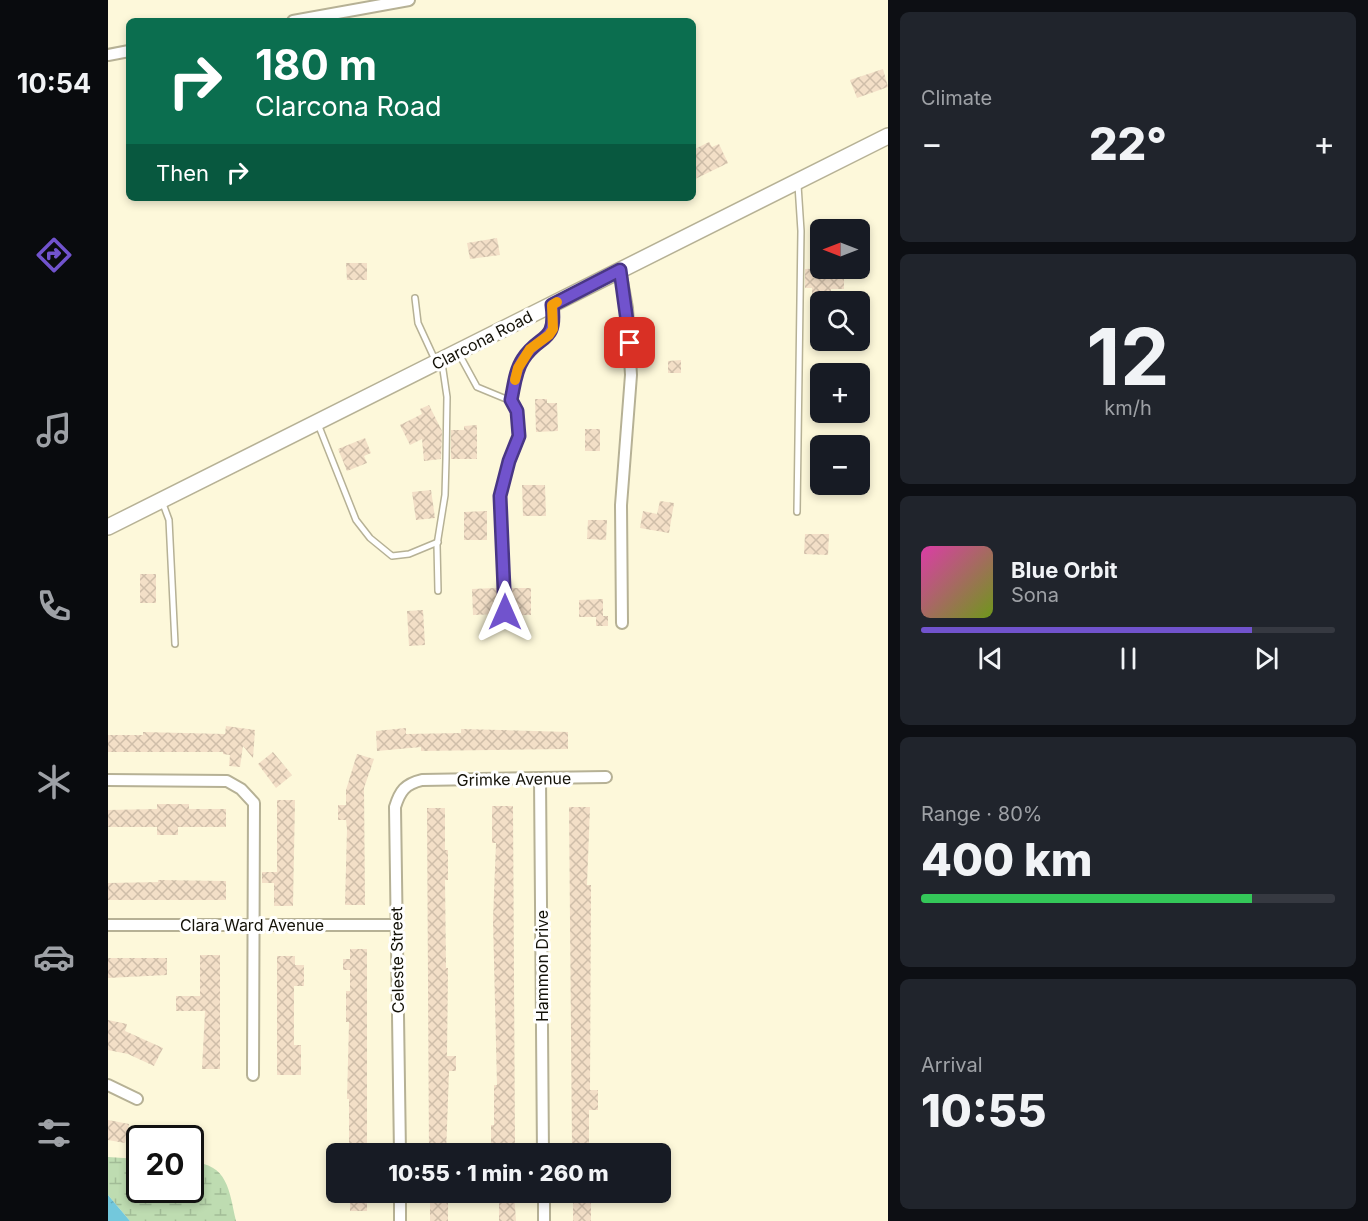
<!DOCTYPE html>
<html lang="en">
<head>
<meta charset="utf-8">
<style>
  :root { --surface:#171b24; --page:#20242c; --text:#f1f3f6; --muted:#9ea1a6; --line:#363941; --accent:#7153cd }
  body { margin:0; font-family:Inter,sans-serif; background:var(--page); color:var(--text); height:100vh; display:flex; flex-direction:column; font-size:22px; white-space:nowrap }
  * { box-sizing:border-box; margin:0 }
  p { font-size:20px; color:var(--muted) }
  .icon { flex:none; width:33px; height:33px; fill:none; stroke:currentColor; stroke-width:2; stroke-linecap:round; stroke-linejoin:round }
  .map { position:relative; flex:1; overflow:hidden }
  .drawer { display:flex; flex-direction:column; gap:12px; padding:12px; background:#0d0f14; width:480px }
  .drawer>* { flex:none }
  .banner { position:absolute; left:18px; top:18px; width:570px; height:183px; border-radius:9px; box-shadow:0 3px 9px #0003; background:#0b6e4f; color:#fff; overflow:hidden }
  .needle { width:39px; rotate:270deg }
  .buttons { position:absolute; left:702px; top:219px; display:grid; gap:12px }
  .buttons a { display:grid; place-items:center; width:60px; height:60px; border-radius:9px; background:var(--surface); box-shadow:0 3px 9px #0003; font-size:30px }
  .speed { position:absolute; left:18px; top:1125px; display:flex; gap:12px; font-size:30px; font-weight:700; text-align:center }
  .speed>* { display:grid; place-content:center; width:78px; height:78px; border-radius:50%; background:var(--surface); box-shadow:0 3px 9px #0003; line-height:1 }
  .speed .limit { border:3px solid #111; border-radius:9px; background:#fff; color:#111 }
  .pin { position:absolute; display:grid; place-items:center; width:51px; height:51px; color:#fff; margin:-26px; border-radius:12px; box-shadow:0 3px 9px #0006 }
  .me { position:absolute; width:66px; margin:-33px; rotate:0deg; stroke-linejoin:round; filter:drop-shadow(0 0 4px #0008) }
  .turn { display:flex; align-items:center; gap:21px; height:126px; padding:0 30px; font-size:27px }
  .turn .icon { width:78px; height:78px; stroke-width:2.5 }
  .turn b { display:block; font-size:42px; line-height:51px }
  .then { display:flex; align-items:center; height:57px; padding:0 30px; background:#0003; gap:12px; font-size:22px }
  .big { font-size:45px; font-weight:800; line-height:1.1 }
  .drawer .tile { flex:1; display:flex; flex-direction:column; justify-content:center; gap:9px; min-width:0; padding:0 21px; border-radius:9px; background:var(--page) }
  .drawer .dial { align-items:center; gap:0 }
  .dial b { font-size:78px; line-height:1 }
  .song { display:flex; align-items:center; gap:18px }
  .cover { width:72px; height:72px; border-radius:9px; background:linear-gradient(135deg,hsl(320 70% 55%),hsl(80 70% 35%)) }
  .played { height:6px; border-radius:3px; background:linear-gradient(90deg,var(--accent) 80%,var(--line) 80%) }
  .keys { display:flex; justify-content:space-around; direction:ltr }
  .heat { display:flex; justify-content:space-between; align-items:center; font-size:33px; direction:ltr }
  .charge { height:9px; border-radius:4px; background:linear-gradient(90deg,#34c759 80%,var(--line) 0) }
  .trip { position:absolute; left:218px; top:1143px; width:345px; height:60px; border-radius:9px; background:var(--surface); box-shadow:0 3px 9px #0003; font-weight:800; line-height:60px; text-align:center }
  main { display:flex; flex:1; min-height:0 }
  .dock { display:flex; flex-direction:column; width:108px; justify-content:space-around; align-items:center; background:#090b0e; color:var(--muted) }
  .dock .icon { width:42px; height:42px }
  .dock .selected { color:var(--accent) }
  .dock b { font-size:27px; color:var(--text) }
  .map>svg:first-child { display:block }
  .wetland { fill:url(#wetland-marsh) }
  .water { fill:url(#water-ripples) }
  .building { fill:url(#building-cross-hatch) }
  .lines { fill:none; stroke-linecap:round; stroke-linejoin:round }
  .service-casing { stroke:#b6b195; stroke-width:8 }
  .minor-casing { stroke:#b6b195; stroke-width:14 }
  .secondary-casing { stroke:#b6b195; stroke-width:18 }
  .service { stroke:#fff; stroke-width:5 }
  .minor { stroke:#fff; stroke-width:10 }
  .secondary { stroke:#fff; stroke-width:15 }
  .route-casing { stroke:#493685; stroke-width:15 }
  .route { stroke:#7153cd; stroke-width:10 }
  .slow { stroke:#f59e0b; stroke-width:10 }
  .labels { text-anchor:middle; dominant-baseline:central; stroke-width:6; stroke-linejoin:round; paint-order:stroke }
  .street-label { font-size:16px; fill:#141208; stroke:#fff }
</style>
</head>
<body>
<main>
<nav class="dock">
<b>10:54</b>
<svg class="icon selected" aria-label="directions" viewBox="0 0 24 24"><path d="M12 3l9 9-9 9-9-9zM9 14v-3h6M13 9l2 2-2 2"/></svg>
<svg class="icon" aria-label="music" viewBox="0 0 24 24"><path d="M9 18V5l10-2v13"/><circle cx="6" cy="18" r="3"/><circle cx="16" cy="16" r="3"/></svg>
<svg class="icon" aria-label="phone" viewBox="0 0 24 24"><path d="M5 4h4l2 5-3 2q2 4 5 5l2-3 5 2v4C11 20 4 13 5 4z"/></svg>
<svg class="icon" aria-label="climate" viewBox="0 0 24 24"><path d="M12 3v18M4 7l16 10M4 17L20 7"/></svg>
<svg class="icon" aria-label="car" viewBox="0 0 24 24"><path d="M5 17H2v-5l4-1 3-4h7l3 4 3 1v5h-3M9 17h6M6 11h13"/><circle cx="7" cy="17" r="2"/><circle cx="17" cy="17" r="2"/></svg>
<svg class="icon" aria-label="filters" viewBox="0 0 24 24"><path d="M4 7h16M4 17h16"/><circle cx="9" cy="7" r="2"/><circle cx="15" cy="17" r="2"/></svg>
</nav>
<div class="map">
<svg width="780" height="1221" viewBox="0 0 780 1221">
  <defs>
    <pattern id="wetland-marsh" width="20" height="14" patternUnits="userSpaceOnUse" patternTransform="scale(1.5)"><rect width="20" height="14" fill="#bedcb1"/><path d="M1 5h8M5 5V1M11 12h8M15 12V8" fill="none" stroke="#a2bc97"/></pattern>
    <pattern id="water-ripples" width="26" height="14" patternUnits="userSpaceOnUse" patternTransform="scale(1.5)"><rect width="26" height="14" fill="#73c8dc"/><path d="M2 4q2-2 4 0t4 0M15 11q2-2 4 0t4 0" fill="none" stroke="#63abbb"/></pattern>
    <pattern id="building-cross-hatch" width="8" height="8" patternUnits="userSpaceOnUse" patternTransform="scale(1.5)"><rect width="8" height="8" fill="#f3dfc7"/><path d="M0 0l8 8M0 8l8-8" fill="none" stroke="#cfbea9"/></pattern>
  </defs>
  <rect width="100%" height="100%" fill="#fdf8da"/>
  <path class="wetland" d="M0,1157L31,1159L32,1190H82L83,1162C120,1164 121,1190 128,1221H22L0,1195Z"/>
  <polygon class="water" points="0,1195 22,1221 0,1221"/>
  <g class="building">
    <polygon points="775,69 780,87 749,98 742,80"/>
    <polygon points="601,142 604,147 611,144 620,163 585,180 585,150"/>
    <polygon points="389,238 392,255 362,259 359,243"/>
    <polygon points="238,263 259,263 259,280 239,280"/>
    <polygon points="736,268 736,289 723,289 723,302 704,302 704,288 697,288 697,269"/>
    <polygon points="573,360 573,373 560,373 560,361"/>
    <polygon points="427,399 439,399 439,403 449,403 450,431 428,432"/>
    <polygon points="321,405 334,431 333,459 316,461 314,439 302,445 292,425 314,414 312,409"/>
    <polygon points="369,425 369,459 343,459 343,430 356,430 356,426"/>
    <rect x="477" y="429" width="15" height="22"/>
    <polygon points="257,438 263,453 256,456 259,463 239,471 230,449"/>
    <polygon points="414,485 437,485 438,516 415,516"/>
    <polygon points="323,490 327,518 308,520 304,492"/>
    <polygon points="552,501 566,503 561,533 532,528 535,511 549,514"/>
    <polygon points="379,511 379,540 356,540 356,512"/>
    <polygon points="480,520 499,520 498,540 479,539"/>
    <polygon points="697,534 721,534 720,555 696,554"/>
    <rect x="32" y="574" width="16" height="29"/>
    <polygon points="387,588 391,588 393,614 365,615 364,589"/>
    <polygon points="401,588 423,588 423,615 402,615"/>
    <polygon points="495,599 495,616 500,616 500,626 488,626 488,617 471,617 471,600"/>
    <polygon points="315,610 317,645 301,646 299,611"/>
    <polygon points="118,726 147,730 145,758 135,746 132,767 121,766 122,755 115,754 115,752 0,752 0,735 35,735 35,732 117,734"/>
    <polygon points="298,728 298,734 353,733 353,729 460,732 460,749 313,751 313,747 269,751 268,731"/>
    <polygon points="165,752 184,775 168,788 150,764"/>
    <polygon points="249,754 266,759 256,788 257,905 237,905 239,829 238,820 230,820 230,805 238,805 238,790"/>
    <polygon points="169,800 187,800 185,906 166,906 166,883 154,883 154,872 169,872"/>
    <polygon points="49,804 81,804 81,809 118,809 118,827 70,827 70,835 49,835 49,827 0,827 0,810 49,809"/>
    <polygon points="384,806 405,806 407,1148 383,1148 383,1125 386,1125 386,1085 389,1085 385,920 388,843 384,843"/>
    <polygon points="461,807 482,807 479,885 483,885 482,1090 490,1090 490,1110 481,1110 481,1148 464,1148"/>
    <polygon points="319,808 337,808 337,850 340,850 340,880 337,880 338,968 340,968 339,1056 348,1056 348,1071 341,1071 338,1154 321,1154"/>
    <polygon points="50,880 118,881 118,900 0,900 0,883 50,882"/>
    <polygon points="242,949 259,949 259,1154 241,1154 241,1099 239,1099 241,1022 238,1022 238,991 242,991 242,970 235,970 235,959 242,959"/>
    <polygon points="92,955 112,955 112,1069 94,1069 97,1011 68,1011 68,996 92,996"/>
    <polygon points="169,956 187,956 187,965 196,965 196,986 186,986 186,1045 193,1045 193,1075 169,1075"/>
    <polygon points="0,958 59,958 59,975 0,978"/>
    <polygon points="0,1020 19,1024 17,1031 55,1048 46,1066 20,1054 0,1050"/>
    <polygon points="0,1120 21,1124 17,1143 0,1140"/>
    <rect x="242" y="1192" width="17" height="19"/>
    <rect x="322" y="1192" width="18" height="29"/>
    <polygon points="391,1192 406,1192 408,1221 391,1221"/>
    <rect x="465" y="1196" width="18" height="25"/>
  </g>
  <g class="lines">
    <defs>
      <g id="service">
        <polyline points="307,298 310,323 328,362"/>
        <polyline points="351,354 369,387 403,401 409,411 411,424 411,436 401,461 392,496 397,612"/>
        <path d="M403,401C406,387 407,371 414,360C430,335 449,342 444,306"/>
        <polyline points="210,424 248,520 262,538 284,556 301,554 330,542"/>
        <polyline points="54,501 61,520 67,644"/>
        <polyline points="689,512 693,231 690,185"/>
        <polyline points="330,591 329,545 337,495 338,459 339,397 334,363"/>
      </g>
      <g id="minor">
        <polyline points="185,21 301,0"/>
        <polyline points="0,55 21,51"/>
        <polyline points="512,270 519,308 523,375 513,505 514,623"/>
        <polyline points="432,778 435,1154"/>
        <polyline points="0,780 119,781 133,789 146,803 145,1075"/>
        <polyline points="0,925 289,925"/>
        <polyline points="0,1085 29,1099"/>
        <path d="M292,1154L287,807C292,791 297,784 314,780L498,777"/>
        <polyline points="292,1192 292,1221"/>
        <polyline points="436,1192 436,1221"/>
      </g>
      <polyline id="secondary" points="0,527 780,136"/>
    </defs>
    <use href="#service" class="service-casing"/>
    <use href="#minor" class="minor-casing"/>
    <use href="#secondary" class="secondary-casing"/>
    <use href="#service" class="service"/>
    <use href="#minor" class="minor"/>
    <use href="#secondary" class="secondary"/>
  </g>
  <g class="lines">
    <defs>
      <path id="route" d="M397,612L392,496L401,461L411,436L409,411L403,400C406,387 407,371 415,359C432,333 449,344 444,305L512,270L522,343"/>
    </defs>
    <use href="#route" class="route-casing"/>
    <use href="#route" class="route"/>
    <polyline class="slow" points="407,380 410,368 422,349 441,335 445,329 444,305 449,302"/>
  </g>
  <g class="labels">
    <g class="street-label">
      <text transform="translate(374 340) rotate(-27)">Clarcona Road</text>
      <text transform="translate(406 779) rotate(-1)">Grimke Avenue</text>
      <text x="144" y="925">Clara Ward Avenue</text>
      <text transform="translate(289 960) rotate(-91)">Celeste Street</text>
      <text transform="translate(434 966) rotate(-90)">Hammon Drive</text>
    </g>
  </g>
</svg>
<div class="buttons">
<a><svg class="needle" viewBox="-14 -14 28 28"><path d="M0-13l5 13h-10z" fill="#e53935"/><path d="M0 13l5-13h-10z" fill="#9ea1a6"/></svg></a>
<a><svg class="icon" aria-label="search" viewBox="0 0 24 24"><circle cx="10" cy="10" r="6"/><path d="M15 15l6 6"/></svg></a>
<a>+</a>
<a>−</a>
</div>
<div class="speed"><div class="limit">20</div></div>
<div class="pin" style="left:522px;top:343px;background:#d93025"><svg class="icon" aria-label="arrive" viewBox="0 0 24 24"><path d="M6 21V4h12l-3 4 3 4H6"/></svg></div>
<svg class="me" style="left:397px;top:612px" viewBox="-20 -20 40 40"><path d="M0-17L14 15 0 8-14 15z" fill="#7153cd" stroke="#fff" stroke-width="4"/></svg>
<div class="trip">10:55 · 1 min · 260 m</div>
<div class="banner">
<div class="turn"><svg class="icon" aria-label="right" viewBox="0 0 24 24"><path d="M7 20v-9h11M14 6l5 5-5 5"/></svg><div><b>180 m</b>Clarcona Road</div></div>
<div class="then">Then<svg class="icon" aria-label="right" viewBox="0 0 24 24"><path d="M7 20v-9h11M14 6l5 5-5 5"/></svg></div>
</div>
</div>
<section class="drawer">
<div class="tile"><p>Climate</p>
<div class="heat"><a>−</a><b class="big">22°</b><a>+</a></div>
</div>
<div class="tile dial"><b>12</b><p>km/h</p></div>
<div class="tile">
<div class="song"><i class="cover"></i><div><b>Blue Orbit</b><p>Sona</p></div></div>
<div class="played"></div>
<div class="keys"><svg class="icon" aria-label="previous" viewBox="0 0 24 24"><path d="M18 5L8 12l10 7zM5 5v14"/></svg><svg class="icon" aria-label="pause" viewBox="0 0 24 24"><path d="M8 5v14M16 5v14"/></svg><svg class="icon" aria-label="next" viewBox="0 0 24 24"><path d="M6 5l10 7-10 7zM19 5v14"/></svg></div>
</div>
<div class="tile"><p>Range · 80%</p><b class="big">400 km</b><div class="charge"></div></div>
<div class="tile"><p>Arrival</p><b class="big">10:55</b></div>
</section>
</main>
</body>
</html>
